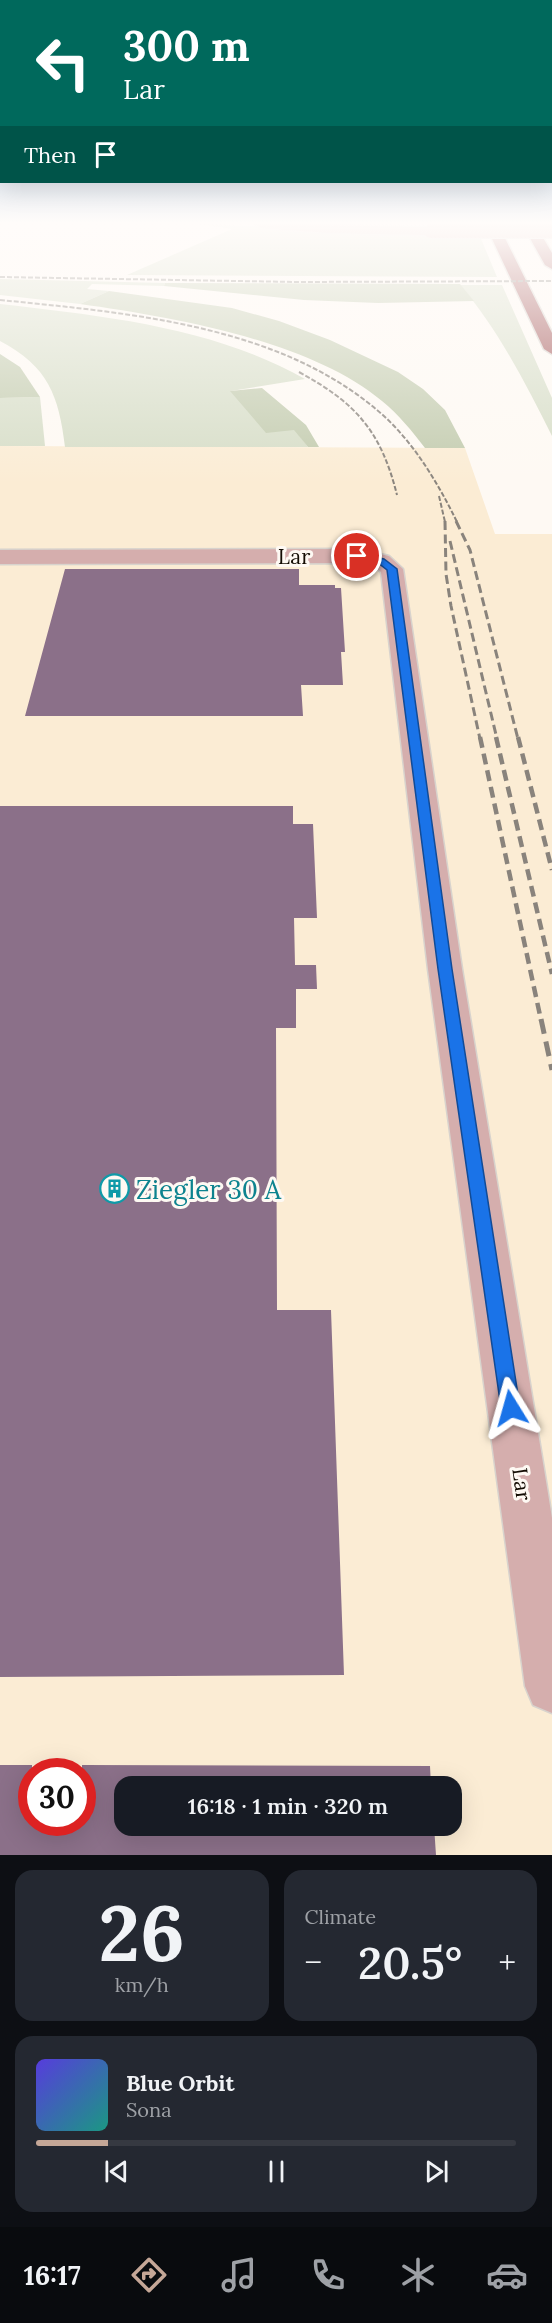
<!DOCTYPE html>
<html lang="en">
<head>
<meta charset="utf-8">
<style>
  :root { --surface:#171b24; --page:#242831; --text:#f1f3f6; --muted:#9ea1a6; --line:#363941; --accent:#c5a797 }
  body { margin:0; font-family:Lora,serif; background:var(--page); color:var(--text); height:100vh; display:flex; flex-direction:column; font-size:22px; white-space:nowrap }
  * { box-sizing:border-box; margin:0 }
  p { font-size:20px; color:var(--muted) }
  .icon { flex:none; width:33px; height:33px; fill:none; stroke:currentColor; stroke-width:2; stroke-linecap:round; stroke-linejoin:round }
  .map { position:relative; height:1855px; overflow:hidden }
  .side { display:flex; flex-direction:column; gap:15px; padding:15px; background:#0d0f14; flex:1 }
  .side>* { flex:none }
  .hud { position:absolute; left:0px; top:0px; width:552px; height:183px; box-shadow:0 6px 24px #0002; background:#00695c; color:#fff; overflow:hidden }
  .speed { position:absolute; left:18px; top:1758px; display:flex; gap:12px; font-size:30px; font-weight:700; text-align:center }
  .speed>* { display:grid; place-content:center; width:78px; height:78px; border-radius:50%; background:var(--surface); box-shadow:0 6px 24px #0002; line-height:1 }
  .speed .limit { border:9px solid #d22; background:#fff; color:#111 }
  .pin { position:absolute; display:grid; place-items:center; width:51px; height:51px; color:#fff; margin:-26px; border:3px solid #fff; border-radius:50%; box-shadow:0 2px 6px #0007 }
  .me { position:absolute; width:66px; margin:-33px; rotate:352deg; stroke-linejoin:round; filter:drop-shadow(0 0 4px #0008) }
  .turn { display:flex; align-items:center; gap:21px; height:126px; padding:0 24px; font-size:27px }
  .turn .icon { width:78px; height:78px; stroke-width:2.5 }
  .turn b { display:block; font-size:42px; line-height:51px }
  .then { display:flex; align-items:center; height:57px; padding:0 24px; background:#0003; gap:12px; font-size:22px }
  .big { font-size:45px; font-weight:600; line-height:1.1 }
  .side .tile { flex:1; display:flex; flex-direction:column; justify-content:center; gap:9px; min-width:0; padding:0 21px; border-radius:18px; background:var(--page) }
  .side .dial { align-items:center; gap:0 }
  .dial b { font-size:78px; line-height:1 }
  .song { display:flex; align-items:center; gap:18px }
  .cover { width:72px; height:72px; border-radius:9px; background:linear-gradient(135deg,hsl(250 70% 55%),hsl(170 70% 35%)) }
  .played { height:6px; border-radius:3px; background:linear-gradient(90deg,var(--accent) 15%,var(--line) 15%) }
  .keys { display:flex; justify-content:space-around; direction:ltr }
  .heat { display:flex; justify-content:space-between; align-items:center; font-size:33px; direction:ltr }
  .side .tiles { flex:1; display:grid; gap:15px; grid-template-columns:1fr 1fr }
  .tile:last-child { grid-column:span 2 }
  .trip { position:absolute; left:114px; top:1776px; width:348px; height:60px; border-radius:18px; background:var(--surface); box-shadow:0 6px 24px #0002; font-weight:600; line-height:60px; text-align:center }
  .menu { display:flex; height:96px; justify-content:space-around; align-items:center; background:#090b0e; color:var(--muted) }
  .menu .icon { width:42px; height:42px }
  .menu .current { color:var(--accent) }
  .menu b { font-size:27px; color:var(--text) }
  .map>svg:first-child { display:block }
  .built { fill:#fbecd4; fill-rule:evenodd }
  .green { fill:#d6ddc7 }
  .forest { fill:#c2cbae }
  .building { fill:#8b7089 }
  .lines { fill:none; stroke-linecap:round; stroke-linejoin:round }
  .minor-casing { stroke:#d8d3cd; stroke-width:3 }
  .highway-casing { stroke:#d8d3cd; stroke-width:3 }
  .minor { fill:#d5aead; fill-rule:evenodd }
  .highway { fill:#a25557; fill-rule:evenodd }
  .rail-far3 { stroke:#89837c; stroke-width:2; stroke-dasharray:5 2; stroke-linecap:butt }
  .rail-far2 { stroke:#89837c; stroke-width:3; stroke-dasharray:9 4.5; stroke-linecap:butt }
  .rail-far1 { stroke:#89837c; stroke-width:4.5; stroke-dasharray:11 6; stroke-linecap:butt }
  .rail { stroke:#89837c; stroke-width:5; stroke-dasharray:15 8; stroke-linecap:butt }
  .minor-bridge-casing { stroke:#d8d3cd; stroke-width:16; stroke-linecap:butt }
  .minor-bridge { stroke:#d5aead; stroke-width:14 }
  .route { fill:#1a73e8; stroke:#114b97; stroke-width:1.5 }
  .labels { text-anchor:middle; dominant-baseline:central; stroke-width:6; stroke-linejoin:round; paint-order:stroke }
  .street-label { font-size:21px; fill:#130c03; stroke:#fef9f3 }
  .near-culture-label { font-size:26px; fill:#0d838f; stroke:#fef9f3; text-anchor:start }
</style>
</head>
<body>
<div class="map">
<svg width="552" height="1855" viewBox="0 0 552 1855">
  <rect width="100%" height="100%" fill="#fef9f3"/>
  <path class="built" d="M0,446L465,448L495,534H552V1855H0ZM32,1772H82V1822H32ZM124,1786H452V1826H124Z"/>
  <g class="green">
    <polygon points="199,224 479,234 497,277 127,275 232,229"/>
    <polygon points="0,279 165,283 164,286 92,284 87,289 109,291 80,304 0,295"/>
    <path d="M460,285H502L552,398V436C526,384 498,329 460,285Z"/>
    <path d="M0,304C104,316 213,327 305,379L231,391L295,430L308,447H65C59,396 48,366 0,341Z"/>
    <polygon points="40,397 45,446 0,446 0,398"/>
  </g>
  <g class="forest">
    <polygon points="165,283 460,284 474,301 378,303 304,300 164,286"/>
    <path d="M109,291L232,308L279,321L330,340L398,372L423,389L445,410L465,448H425C412,431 399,415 382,401C309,340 172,317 80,304Z"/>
    <polygon points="0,354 20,367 40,397 0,398"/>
    <polygon points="262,388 306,425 319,447 308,447 294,430 266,433 230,391"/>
  </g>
  <g class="building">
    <polygon points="65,569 299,569 299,585 335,585 335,588 341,588 345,652 341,652 343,685 301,685 303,716 25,716"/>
    <polygon points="0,806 293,806 293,824 313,824 317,918 294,918 295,965 316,965 317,989 296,989 296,1028 276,1028 277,1310 331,1310 344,1675 0,1677"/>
    <polygon points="0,1765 32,1765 32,1822 82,1822 82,1765 430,1766 431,1786 124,1786 124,1826 434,1826 436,1855 0,1855"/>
  </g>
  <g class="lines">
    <defs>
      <g id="minor">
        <polygon points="255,224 431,227 437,231 431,235 329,233 261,228"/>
        <polygon points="357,549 389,556 403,569 462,969 552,1518 552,1713 533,1705 525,1686 428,969 381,572 374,566 357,563 0,564 0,550"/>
      </g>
      <g id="highway">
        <polygon points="485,224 498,224 552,333 552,354 544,349"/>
        <polygon points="522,224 535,224 552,253 552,269 545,265"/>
      </g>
    </defs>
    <use href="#minor" class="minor-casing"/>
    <use href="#highway" class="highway-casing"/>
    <use href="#minor" class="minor"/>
    <use href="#highway" class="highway"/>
    <g class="rail-far3">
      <polyline points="0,277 296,282 552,281"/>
      <path d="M0,300C130,313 284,325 385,417C416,446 439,485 457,522"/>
      <path d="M299,372C356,403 381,431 397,495"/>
      <polyline points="439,496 445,522"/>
    </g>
    <g class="rail-far2">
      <polyline points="445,521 446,574 451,606 480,739"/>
      <polyline points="456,521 470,550 518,739"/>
      <polyline points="450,541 497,739"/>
    </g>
    <g class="rail-far1">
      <polyline points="480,737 541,1020"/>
      <polyline points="496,737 552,974"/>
      <polyline points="518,737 552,870"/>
    </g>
    <polyline class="rail" points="541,1019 552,1070"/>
    <defs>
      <polyline id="minor-bridge" points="431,231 552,231"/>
    </defs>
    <use href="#minor-bridge" class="minor-bridge-casing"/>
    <use href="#minor-bridge" class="minor-bridge"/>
  </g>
  <linearGradient id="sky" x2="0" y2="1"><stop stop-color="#87aed7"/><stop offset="0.46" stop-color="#fffcfa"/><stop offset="1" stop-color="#fffcfa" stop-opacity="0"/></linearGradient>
  <rect width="552" height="484" fill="url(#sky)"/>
  <polygon class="route" points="357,553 384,559 397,569 452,969 520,1408 517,1414 511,1417 504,1414 501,1408 438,969 387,570 378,563 354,558 354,554"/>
  <defs>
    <symbol id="building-ring" viewBox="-11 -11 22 22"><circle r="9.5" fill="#fef9f3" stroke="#0f9aa8" stroke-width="1.5"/><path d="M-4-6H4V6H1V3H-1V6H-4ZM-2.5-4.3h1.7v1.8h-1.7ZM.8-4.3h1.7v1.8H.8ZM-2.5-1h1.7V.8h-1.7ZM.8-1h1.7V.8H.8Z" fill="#0f9aa8"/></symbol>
  </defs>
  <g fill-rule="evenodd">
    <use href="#building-ring" x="98" y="1172" width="33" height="33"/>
  </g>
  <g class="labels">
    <g class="street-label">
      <text x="294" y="556">Lar</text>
      <text transform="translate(522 1484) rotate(82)">Lar</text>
    </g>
    <g class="near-culture-label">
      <text x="136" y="1189">Ziegler 30 A</text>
    </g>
  </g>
</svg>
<div class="speed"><div class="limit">30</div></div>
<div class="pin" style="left:357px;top:556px;background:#d93025"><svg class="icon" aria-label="arrive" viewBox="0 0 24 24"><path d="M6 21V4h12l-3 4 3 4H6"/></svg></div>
<svg class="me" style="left:511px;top:1408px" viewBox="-20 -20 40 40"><path d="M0-17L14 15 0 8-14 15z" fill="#1a73e8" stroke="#fff" stroke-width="4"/></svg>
<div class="trip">16:18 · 1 min · 320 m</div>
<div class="hud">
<div class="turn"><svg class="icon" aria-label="left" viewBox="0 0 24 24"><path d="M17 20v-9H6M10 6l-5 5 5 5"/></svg><div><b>300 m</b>Lar</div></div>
<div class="then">Then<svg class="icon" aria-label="arrive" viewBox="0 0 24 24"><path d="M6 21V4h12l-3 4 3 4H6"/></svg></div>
</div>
</div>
<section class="side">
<div class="tiles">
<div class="tile dial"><b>26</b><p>km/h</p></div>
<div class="tile"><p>Climate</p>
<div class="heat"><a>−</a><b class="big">20.5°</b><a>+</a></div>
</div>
<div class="tile">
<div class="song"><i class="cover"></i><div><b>Blue Orbit</b><p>Sona</p></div></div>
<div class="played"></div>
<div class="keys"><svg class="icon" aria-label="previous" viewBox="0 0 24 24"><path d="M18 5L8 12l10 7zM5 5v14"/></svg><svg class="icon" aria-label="pause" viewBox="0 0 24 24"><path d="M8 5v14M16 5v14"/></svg><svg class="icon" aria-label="next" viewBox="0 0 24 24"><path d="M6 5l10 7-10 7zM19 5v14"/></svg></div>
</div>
</div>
</section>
<nav class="menu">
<b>16:17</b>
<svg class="icon current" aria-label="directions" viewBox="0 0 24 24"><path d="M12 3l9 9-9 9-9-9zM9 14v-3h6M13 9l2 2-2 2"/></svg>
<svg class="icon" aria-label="music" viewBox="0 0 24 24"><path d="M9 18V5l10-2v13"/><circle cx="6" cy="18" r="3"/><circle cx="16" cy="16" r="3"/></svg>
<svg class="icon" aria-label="phone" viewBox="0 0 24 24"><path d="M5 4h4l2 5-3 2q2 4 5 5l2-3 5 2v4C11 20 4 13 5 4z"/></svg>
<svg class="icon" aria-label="climate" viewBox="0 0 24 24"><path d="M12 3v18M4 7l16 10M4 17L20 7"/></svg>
<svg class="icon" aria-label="car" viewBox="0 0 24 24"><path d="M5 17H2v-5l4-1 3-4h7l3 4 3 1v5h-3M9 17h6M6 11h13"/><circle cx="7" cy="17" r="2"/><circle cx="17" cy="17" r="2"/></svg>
</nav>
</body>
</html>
